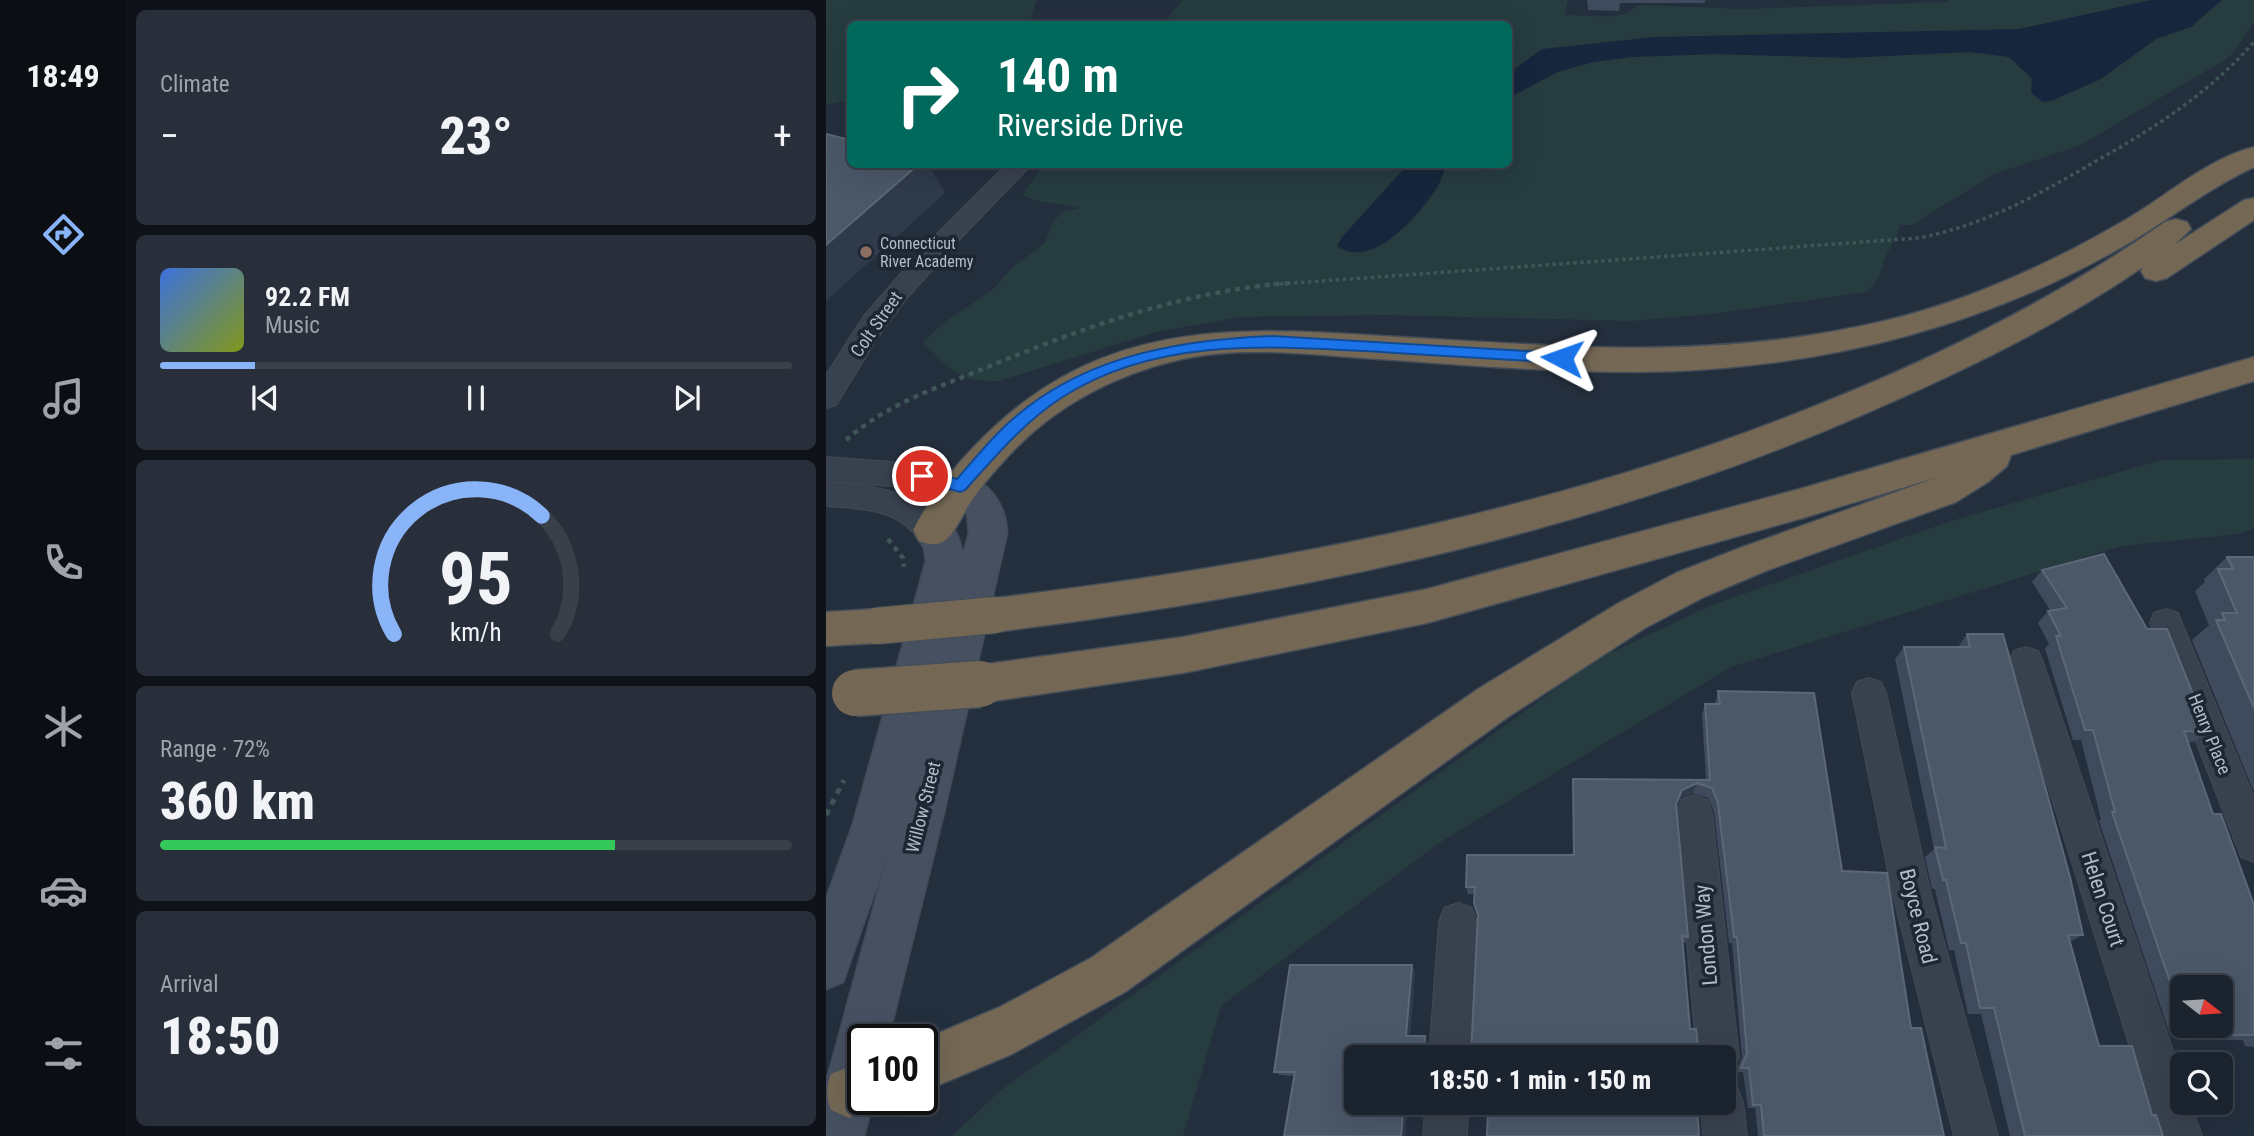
<!DOCTYPE html>
<html lang="en">
<head>
<meta charset="utf-8">
<style>
  :root { --surface:#1b232e; --page:#282f3a; --text:#f1f3f6; --muted:#a0a4aa; --line:#39404a; --accent:#8ab4f8 }
  body { margin:0; font-family:"Roboto Condensed",sans-serif; background:var(--page); color:var(--text); height:100vh; display:flex; flex-direction:column; font-size:26px; white-space:nowrap }
  * { box-sizing:border-box; margin:0 }
  p { font-size:23px; color:var(--muted) }
  .icon { flex:none; width:38px; height:38px; fill:none; stroke:currentColor; stroke-width:2; stroke-linecap:round; stroke-linejoin:round }
  .map { position:relative; flex:1; overflow:hidden }
  .sheet { display:flex; flex-direction:column; gap:10px; padding:10px; background:#0f1319; width:700px }
  .sheet>* { flex:none }
  .top-card { position:absolute; left:21px; top:21px; width:665px; height:147px; border-radius:10px; box-shadow:0 7px 28px #0002,0 0 0 2px var(--line); background:#00695c; color:#fff; overflow:hidden }
  .needle { width:46px; rotate:107deg }
  .controls { position:absolute; left:1344px; top:975px; display:grid; gap:14px }
  .controls a { display:grid; place-items:center; width:63px; height:63px; border-radius:10px; background:var(--surface); box-shadow:0 7px 28px #0002,0 0 0 2px var(--line); font-size:35px }
  .speed { position:absolute; left:21px; top:1024px; display:flex; gap:14px; font-size:35px; font-weight:700; text-align:center }
  .speed>* { display:grid; place-content:center; width:91px; height:91px; border-radius:50%; background:var(--surface); box-shadow:0 7px 28px #0002,0 0 0 2px var(--line); line-height:1 }
  .speed .limit { border:4px solid #111; border-radius:10px; background:#fff; color:#111 }
  .pin { position:absolute; display:grid; place-items:center; width:60px; height:60px; color:#fff; margin:-30px; border:4px solid #fff; border-radius:50%; box-shadow:0 2px 7px #0007 }
  .me { position:absolute; width:77px; margin:-38px; rotate:274deg; stroke-linejoin:round; filter:drop-shadow(0 0 5px #0008) }
  .turn { display:flex; align-items:center; gap:24px; height:147px; padding:0 35px; font-size:32px }
  .turn .icon { width:91px; height:91px; stroke-width:2.5 }
  .turn b { display:block; font-size:49px; line-height:60px }
  .big { font-size:52px; font-weight:800; line-height:1.1 }
  .sheet .card { flex:1; display:flex; flex-direction:column; justify-content:center; gap:10px; min-width:0; padding:0 24px; border-radius:10px; background:var(--page) }
  .sheet .dial { align-items:center; gap:0 }
  .dial svg { height:182px; overflow:visible; fill:none; stroke:var(--line); stroke-width:7; stroke-linecap:round; text-anchor:middle }
  .dial text { fill:var(--text); stroke:none }
  .song { display:flex; align-items:center; gap:21px }
  .cover { width:84px; height:84px; border-radius:10px; background:linear-gradient(135deg,hsl(220 70% 55%),hsl(70 70% 35%)) }
  .played { height:7px; border-radius:4px; background:linear-gradient(90deg,var(--accent) 15%,var(--line) 15%) }
  .keys { display:flex; justify-content:space-around; direction:ltr }
  .heat { display:flex; justify-content:space-between; align-items:center; font-size:38px; direction:ltr }
  .charge { height:10px; border-radius:5px; background:linear-gradient(90deg,#34c759 72%,var(--line) 0) }
  .trip { position:absolute; left:518px; top:1045px; width:392px; height:70px; border-radius:10px; background:var(--surface); box-shadow:0 7px 28px #0002,0 0 0 2px var(--line); font-weight:800; line-height:70px; text-align:center }
  main { display:flex; flex:1; min-height:0 }
  .tabs { display:flex; flex-direction:column; width:126px; justify-content:space-around; align-items:center; background:#0b0e12; color:var(--muted) }
  .tabs .icon { width:49px; height:49px }
  .tabs .on { color:var(--accent) }
  .tabs b { font-size:32px; color:var(--text) }
  .map>svg:first-child { display:block }
  .green { fill:#263c3f }
  .water { fill:#17263c }
  .lines { fill:none; stroke-linecap:round; stroke-linejoin:round }
  .street-casing { stroke:#414a57; stroke-width:2 }
  .secondary-casing { stroke:#414a57; stroke-width:3 }
  .highway-casing { stroke:#434c59; stroke-width:3 }
  .path-far2 { stroke:#3f5557; stroke-width:3.5; stroke-dasharray:3.5 3.5; stroke-linecap:butt }
  .path-far1 { stroke:#3f5557; stroke-width:4.5; stroke-dasharray:5 5; stroke-linecap:butt }
  .path { stroke:#3f5557; stroke-width:5; stroke-dasharray:6 6; stroke-linecap:butt }
  .street { fill:#38414e; fill-rule:evenodd }
  .secondary { fill:#465061; fill-rule:evenodd }
  .highway { fill:#746855; fill-rule:evenodd }
  .highway-bridge-far1-casing { stroke:#434c59; stroke-width:38; stroke-linecap:butt }
  .highway-bridge-casing { stroke:#434c59; stroke-width:49; stroke-linecap:butt }
  .highway-bridge-far1 { stroke:#746855; stroke-width:36 }
  .highway-bridge { stroke:#746855; stroke-width:46 }
  .wall { fill:#3f4b5c; fill-rule:evenodd }
  .shaded-wall { fill:#2f3b4b }
  .building { fill:#4b5868; stroke:#5c6777; stroke-width:2 }
  .route { fill:#1a73e8; stroke:#114b97; stroke-width:2 }
  .education-dot { fill:#8d6e63; stroke:#1d2633; stroke-width:2.5 }
  .labels { text-anchor:middle; dominant-baseline:central; stroke-width:7; stroke-linejoin:round; paint-order:stroke }
  .far-poi-label { font-size:16px; fill:#b4bcc9; stroke:#1d2633; text-anchor:start }
  .street-label { font-size:18px; fill:#b4bcc9; stroke:#1d2633 }
  .near-street-label { font-size:21px; fill:#b4bcc9; stroke:#1d2633 }
</style>
</head>
<body>
<main>
<nav class="tabs">
<b>18:49</b>
<svg class="icon on" aria-label="directions" viewBox="0 0 24 24"><path d="M12 3l9 9-9 9-9-9zM9 14v-3h6M13 9l2 2-2 2"/></svg>
<svg class="icon" aria-label="music" viewBox="0 0 24 24"><path d="M9 18V5l10-2v13"/><circle cx="6" cy="18" r="3"/><circle cx="16" cy="16" r="3"/></svg>
<svg class="icon" aria-label="phone" viewBox="0 0 24 24"><path d="M5 4h4l2 5-3 2q2 4 5 5l2-3 5 2v4C11 20 4 13 5 4z"/></svg>
<svg class="icon" aria-label="climate" viewBox="0 0 24 24"><path d="M12 3v18M4 7l16 10M4 17L20 7"/></svg>
<svg class="icon" aria-label="car" viewBox="0 0 24 24"><path d="M5 17H2v-5l4-1 3-4h7l3 4 3 1v5h-3M9 17h6M6 11h13"/><circle cx="7" cy="17" r="2"/><circle cx="17" cy="17" r="2"/></svg>
<svg class="icon" aria-label="filters" viewBox="0 0 24 24"><path d="M4 7h16M4 17h16"/><circle cx="9" cy="7" r="2"/><circle cx="15" cy="17" r="2"/></svg>
</nav>
<section class="sheet">
<div class="card"><p>Climate</p>
<div class="heat"><a>−</a><b class="big">23°</b><a>+</a></div>
</div>
<div class="card">
<div class="song"><i class="cover"></i><div><b>92.2 FM</b><p>Music</p></div></div>
<div class="played"></div>
<div class="keys"><svg class="icon" aria-label="previous" viewBox="0 0 24 24"><path d="M18 5L8 12l10 7zM5 5v14"/></svg><svg class="icon" aria-label="pause" viewBox="0 0 24 24"><path d="M8 5v14M16 5v14"/></svg><svg class="icon" aria-label="next" viewBox="0 0 24 24"><path d="M6 5l10 7-10 7zM19 5v14"/></svg></div>
</div>
<div class="card dial"><svg viewBox="0 0 100 80">
<path d="M14 69A42 42 0 1 1 86 69"/>
<path d="M14 69A42 42 0 0 1 79 17" stroke="#8ab4f8"/>
<text x="50" y="56" font-size="32" font-weight="700">95</text>
<text x="50" y="72" font-size="11">km/h</text>
</svg></div>
<div class="card"><p>Range · 72%</p><b class="big">360 km</b><div class="charge"></div></div>
<div class="card"><p>Arrival</p><b class="big">18:50</b></div>
</section>
<div class="map">
<svg width="1428" height="1136" viewBox="0 0 1428 1136">
  <rect width="100%" height="100%" fill="#242f3e"/>
  <g class="green">
    <polygon points="0,0 211,0 205,16 211,23 24,24 24,100 0,105"/>
    <path d="M357,0H742L738,15C753,15 788,19 801,13C807,10 808,6 815,5L917,9L1122,2L1121,0H1428V22L1405,55L1397,61L1253,146L1168,174L1086,225H1074C1072,237 1067,242 1062,252C1053,270 1057,278 1040,292L887,314L805,321L561,315L415,317L330,332L173,381C130,382 126,370 97,342L120,321L165,291L188,266L219,243L226,223L236,212L253,208L208,200L196,195L217,165L682,164V24H336Z"/>
    <polygon points="1428,459 1428,528 1413,534 1296,546 905,667 613,843 395,1006 357,1136 126,1136 174,1091 771,659 886,605 1125,521 1335,460"/>
  </g>
  <g class="water">
    <polygon points="1325,0 1396,0 1365,27 1330,39 1275,79 1225,101 1217,102 1205,93 1206,79 1183,57 1143,52 1021,58 892,54 806,57 767,62 732,72 683,98 683,73 716,49 829,37 1193,29"/>
    <path d="M582,164L621,165C617,172 615,182 610,189C593,216 545,271 511,246L516,237Z"/>
  </g>
  <g class="lines">
    <defs>
      <g id="street">
        <polygon points="181,164 206,164 131,242 80,299 50,340 10,405 0,408 0,375 38,316 96,249"/>
        <polygon points="0,457 104,465 145,478 149,486 145,494 134,498 104,489 0,481"/>
        <path d="M0,482C40,485 101,490 121,530L117,539C94,547 88,529 70,519C49,508 23,508 0,506Z"/>
        <polygon points="1340,609 1352,613 1356,623 1428,798 1428,862 1415,857 1324,623 1328,613"/>
        <polygon points="1200,647 1212,651 1217,662 1356,1078 1356,1102 1364,1102 1376,1136 1332,1136 1183,662 1188,651"/>
        <polygon points="1043,678 1055,682 1060,693 1105,895 1172,1136 1128,1136 1067,895 1026,693 1031,682"/>
        <polygon points="868,795 881,800 886,813 913,1057 907,1072 898,1075 898,1057 871,1057 850,813 855,800"/>
        <polygon points="632,903 646,908 651,922 645,1057 603,1057 613,922 618,908"/>
        <polygon points="898,1081 911,1087 917,1102 921,1136 877,1136 875,1102 898,1102"/>
        <polygon points="600,1102 642,1102 641,1136 597,1136"/>
      </g>
      <path id="secondary" d="M134,472C162,481 180,503 181,533L117,817L62,1040H37V1099H48L38,1136H0V1083L63,851L17,982L0,989V899L27,824L100,561L98,548L87,530L93,519C122,509 133,531 137,556L143,533L141,513L121,496L116,486L121,476Z"/>
      <g id="highway">
        <path d="M1428,147V167C1375,192 1330,230 1278,257C1132,336 973,371 808,372C718,372 628,364 538,358C478,354 415,346 356,359C286,375 223,409 176,463C164,476 153,489 144,503C137,514 130,531 120,540C111,547 102,544 93,541L87,530C107,491 137,456 168,427C279,325 399,326 540,335C606,339 671,343 737,346C844,351 953,346 1058,321C1143,301 1226,263 1301,219C1342,195 1381,159 1428,147Z"/>
        <path d="M1428,198V220L1341,278L1330,281L1319,278L1315,271L1317,267C1229,327 1134,373 1036,415C760,535 467,595 169,632L155,627L149,615L155,603L169,598C459,563 745,508 1016,395C1130,348 1238,293 1339,222L1350,219L1361,222L1365,229L1348,245L1418,200Z"/>
        <polygon points="1428,357 1428,381 1185,455 1181,466 1162,482 1130,502 942,570 878,597 819,628 682,717 299,992 186,1054 96,1092 96,1040 174,1007 265,958 652,689 791,604 850,573 914,548 1112,477 977,518 601,623 357,673 154,703 139,697 133,684 139,671 154,665 357,637 601,589 977,488"/>
        <polygon points="50,609 64,614 70,626 64,638 50,643 0,646 0,612"/>
        <path d="M37,1061V1099H58L55,1105L23,1118L5,1110C0,1097 0,1087 5,1074Z"/>
      </g>
    </defs>
    <use href="#street" class="street-casing"/>
    <use href="#secondary" class="secondary-casing"/>
    <use href="#highway" class="highway-casing"/>
    <path class="path-far2" d="M440,285L1094,238C1163,223 1210,196 1270,161C1329,128 1383,93 1428,42"/>
    <g class="path-far1">
      <path d="M20,440C57,407 102,391 147,373C248,331 354,291 464,283"/>
      <polyline points="62,539 77,558 78,567"/>
    </g>
    <polyline class="path" points="0,815 18,780"/>
    <use href="#street" class="street"/>
    <use href="#secondary" class="secondary"/>
    <use href="#highway" class="highway"/>
    <defs>
      <polyline id="highway-bridge-far1" points="50,626 169,615"/>
      <polyline id="highway-bridge" points="29,693 154,684"/>
    </defs>
    <use href="#highway-bridge-far1" class="highway-bridge-far1-casing"/>
    <use href="#highway-bridge" class="highway-bridge-casing"/>
    <use href="#highway-bridge-far1" class="highway-bridge-far1"/>
    <use href="#highway-bridge" class="highway-bridge"/>
  </g>
  <g class="wall">
    <polygon points="761,0 879,0 879,3 794,3 793,11 762,10"/>
    <polygon points="1401,557 1428,557 1428,792 1366,640 1383,625 1369,591 1379,582 1378,579"/>
    <path d="M1216,570L1382,732L1367,742H1362L1387,814L1428,905V1047L1419,1046L1417,1040H1387L1384,1030L1342,1029L1273,821L1275,819L1255,740H1247L1219,648L1223,644L1212,623L1222,611L1224,610L1206,582ZM1356,987L1395,1026H1356Z"/>
    <polygon points="1141,634 1257,935 1243,942 1273,1046 1326,1115 1337,1136 1184,1136 1155,1014 1142,1014 1128,950 1123,950 1109,889 1106,889 1099,857 1108,849 1069,659 1078,647 1132,647"/>
    <polygon points="892,691 988,693 1016,871 1061,873 1085,1028 1095,1028 1118,1136 932,1136 929,1108 922,1108 917,1072 910,1072 916,1057 906,943 903,943 888,812 882,798 867,793 853,799 850,805 862,937 859,943 856,943 864,1029 870,1029 873,1055 900,1056 900,1068 898,1070 898,1057 530,1057 530,1102 582,1102 579,1136 458,1136 468,1076 455,1075 448,1072 464,965 586,965 589,971 584,1036 599,1036 602,1041 600,1056 645,1055 652,917 648,903 648,894 642,894 640,887 641,855 747,855 747,779 880,780 876,714 879,704 889,704"/>
    <polygon points="871,1102 662,1113 644,1112 642,1110"/>
  </g>
  <g class="shaded-wall">
    <polygon points="93,164 102,164 119,193 0,301 0,245"/>
    <polygon points="871,783 867,793 853,799 856,790"/>
    <polygon points="586,965 589,971 584,1040 580,1036"/>
    <polygon points="599,1036 602,1041 600,1057 597,1053"/>
    <polygon points="578,1102 582,1102 579,1136 575,1136"/>
  </g>
  <g class="building">
    <polygon points="0,134 24,140 24,164 93,164 0,245"/>
    <polygon points="1278,554 1321,629 1341,629 1382,732 1358,731 1387,814 1395,814 1428,905 1428,1035 1404,1035 1401,1025 1395,1025 1395,987 1356,987 1356,1017 1286,812 1289,812 1267,730 1259,730 1230,636 1235,636 1222,611 1241,608 1216,570"/>
    <polygon points="1401,557 1428,557 1428,708 1390,620 1399,620 1396,613 1411,613 1392,569 1407,569"/>
    <polygon points="1141,634 1177,634 1244,877 1257,935 1242,935 1273,1046 1306,1046 1326,1115 1330,1115 1337,1136 1199,1136 1168,1008 1154,1008 1140,943 1135,943 1120,880 1117,880 1109,847 1120,848 1078,647 1144,647"/>
    <polygon points="892,691 988,693 1016,871 1061,873 1085,1028 1095,1028 1118,1136 938,1136 935,1105 927,1105 923,1068 915,1068 921,1053 911,937 908,937 892,803 886,788 871,783 856,790 850,804 862,937 856,936 864,1029 870,1029 873,1055 900,1056 900,1068 898,1068 898,1057 530,1057 530,1102 578,1102 575,1136 458,1136 469,1072 448,1072 464,965 586,965 580,1036 599,1036 597,1053 600,1056 645,1055 652,915 648,903 649,887 640,887 641,855 748,855 747,779 884,780 879,704 894,704"/>
    <polygon points="642,1102 871,1102 873,1136 661,1136 662,1110 642,1110"/>
  </g>
  <path class="route" d="M446,336L736,353L742,358L736,363C675,359 615,356 555,352C446,346 330,336 235,398C197,423 169,457 139,490L134,492L91,480L88,476L96,470L131,479C145,463 159,446 174,431C247,358 347,340 446,336Z"/>
  <circle class="education-dot" cx="40" cy="252" r="7"/>
  <g class="labels">
    <g class="far-poi-label">
      <text x="54" y="243">Connecticut<tspan x="54" dy="18">River Academy</tspan></text>
    </g>
    <g class="street-label">
      <text transform="translate(50 324) rotate(-55)">Colt Street</text>
      <text transform="translate(1384 734) rotate(68)">Henry Place</text>
      <text transform="translate(97 807) rotate(-76)">Willow Street</text>
    </g>
    <g class="near-street-label">
      <text transform="translate(1277 899) rotate(72)">Helen Court</text>
      <text transform="translate(1092 916) rotate(76)">Boyce Road</text>
      <text transform="translate(880 935) rotate(-95)">London Way</text>
    </g>
  </g>
</svg>
<div class="controls">
<a><svg class="needle" viewBox="-14 -14 28 28"><path d="M0-13l5 13h-10z" fill="#e53935"/><path d="M0 13l5-13h-10z" fill="#a0a4aa"/></svg></a>
<a><svg class="icon" aria-label="search" viewBox="0 0 24 24"><circle cx="10" cy="10" r="6"/><path d="M15 15l6 6"/></svg></a>
</div>
<div class="speed"><div class="limit">100</div></div>
<div class="pin" style="left:96px;top:476px;background:#d93025"><svg class="icon" aria-label="arrive" viewBox="0 0 24 24"><path d="M6 21V4h12l-3 4 3 4H6"/></svg></div>
<svg class="me" style="left:736px;top:358px" viewBox="-20 -20 40 40"><path d="M0-17L14 15 0 8-14 15z" fill="#1a73e8" stroke="#fff" stroke-width="4"/></svg>
<div class="trip">18:50 · 1 min · 150 m</div>
<div class="top-card">
<div class="turn"><svg class="icon" aria-label="right" viewBox="0 0 24 24"><path d="M7 20v-9h11M14 6l5 5-5 5"/></svg><div><b>140 m</b>Riverside Drive</div></div>
</div>
</div>
</main>
</body>
</html>
